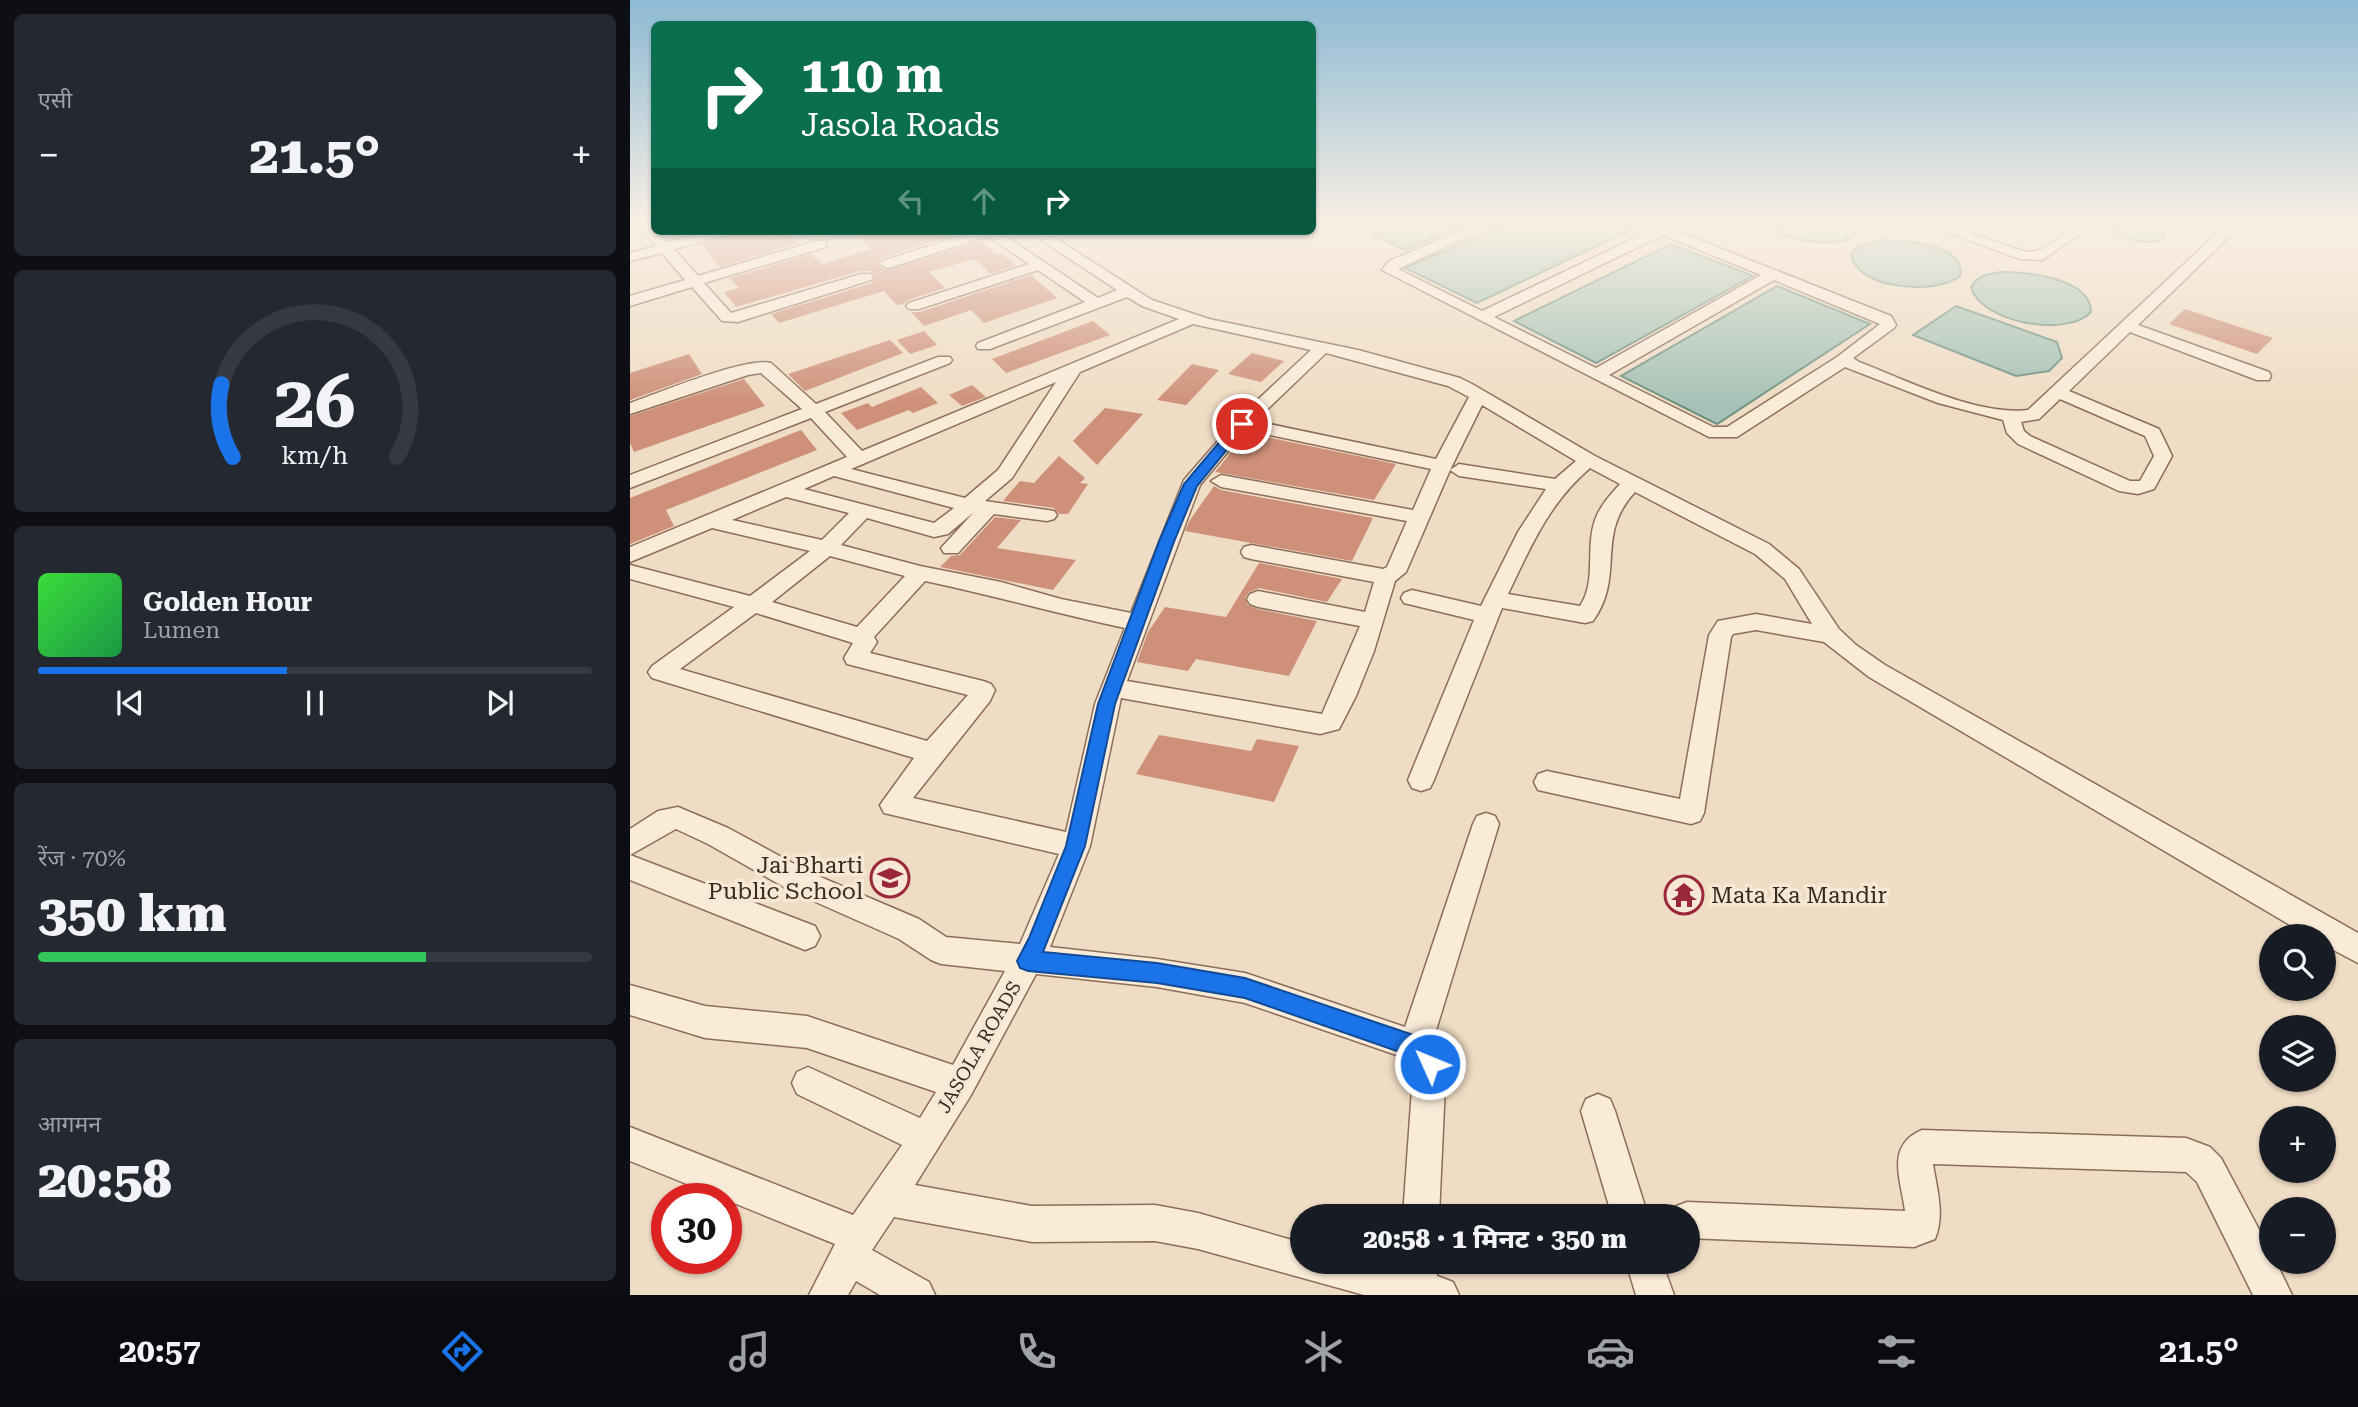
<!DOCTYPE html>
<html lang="hi">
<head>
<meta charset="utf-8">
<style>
  :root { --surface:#171b24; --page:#242831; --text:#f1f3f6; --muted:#9ea1a6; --line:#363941; --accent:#1a73e8 }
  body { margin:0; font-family:"Roboto Serif","Noto Sans Devanagari",serif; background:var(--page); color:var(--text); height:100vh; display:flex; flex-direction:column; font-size:26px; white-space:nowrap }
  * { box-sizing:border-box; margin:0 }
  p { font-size:23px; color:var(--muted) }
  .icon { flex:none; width:38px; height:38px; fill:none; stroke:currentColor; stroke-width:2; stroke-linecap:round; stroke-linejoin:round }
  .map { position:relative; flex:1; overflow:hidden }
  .panel { display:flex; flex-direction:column; gap:14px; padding:14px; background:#0d0f14; width:630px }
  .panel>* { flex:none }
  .guide { position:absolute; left:21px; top:21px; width:665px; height:214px; border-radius:10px; box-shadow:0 2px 5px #0004; background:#0b6e4f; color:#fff; overflow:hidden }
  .fabs { position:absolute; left:1629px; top:924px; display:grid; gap:14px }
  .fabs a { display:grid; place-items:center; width:77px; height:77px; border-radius:50%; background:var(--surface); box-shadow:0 2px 5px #0004; font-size:35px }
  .speed { position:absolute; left:21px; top:1183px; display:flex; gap:14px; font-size:35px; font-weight:700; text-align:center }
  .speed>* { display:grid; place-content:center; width:91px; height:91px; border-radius:50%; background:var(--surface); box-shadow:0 2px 5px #0004; line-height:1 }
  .speed .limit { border:10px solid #d22; background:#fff; color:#111 }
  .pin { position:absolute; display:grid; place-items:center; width:60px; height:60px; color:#fff; margin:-30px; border:4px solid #fff; border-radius:50%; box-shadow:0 2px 7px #0007 }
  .me { position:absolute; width:77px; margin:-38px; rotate:314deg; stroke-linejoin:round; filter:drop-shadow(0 0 5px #0008) }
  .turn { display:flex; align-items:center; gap:24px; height:147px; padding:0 35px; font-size:32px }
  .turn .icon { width:91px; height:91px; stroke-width:2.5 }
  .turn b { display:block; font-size:49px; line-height:60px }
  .lanes { display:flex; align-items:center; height:66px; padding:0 35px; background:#0003; justify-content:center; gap:35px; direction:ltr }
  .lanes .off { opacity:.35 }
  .big { font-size:52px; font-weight:800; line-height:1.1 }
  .panel .tile { flex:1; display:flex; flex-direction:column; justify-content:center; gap:10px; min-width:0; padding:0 24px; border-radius:10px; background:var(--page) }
  .panel .dial { align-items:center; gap:0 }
  .dial svg { height:182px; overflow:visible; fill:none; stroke:var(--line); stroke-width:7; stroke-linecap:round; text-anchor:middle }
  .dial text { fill:var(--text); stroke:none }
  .song { display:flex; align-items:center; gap:21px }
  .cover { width:84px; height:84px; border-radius:10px; background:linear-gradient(135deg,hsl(120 70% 55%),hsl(140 70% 35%)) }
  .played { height:7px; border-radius:4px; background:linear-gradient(90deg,var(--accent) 45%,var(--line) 45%) }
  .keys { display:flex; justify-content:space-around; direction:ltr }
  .heat { display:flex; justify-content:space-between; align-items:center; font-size:38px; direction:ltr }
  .charge { height:10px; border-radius:5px; background:linear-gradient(90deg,#34c759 70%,var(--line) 0) }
  .trip { position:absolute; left:660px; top:1204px; width:410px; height:70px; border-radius:35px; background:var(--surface); box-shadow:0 2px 5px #0004; font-weight:800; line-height:70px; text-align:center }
  .tabs { display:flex; height:112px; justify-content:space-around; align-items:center; background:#090b0e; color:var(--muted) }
  .tabs .icon { width:49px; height:49px }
  .tabs .current { color:var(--accent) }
  .tabs b { font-size:32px; color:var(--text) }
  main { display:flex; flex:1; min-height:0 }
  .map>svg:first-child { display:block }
  .water { fill:#a6c2b6; stroke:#6d9183; stroke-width:2 }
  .building { fill:#ce9079 }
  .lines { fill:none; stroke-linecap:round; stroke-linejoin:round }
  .minor-casing { stroke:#8b6d5a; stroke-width:3 }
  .minor { fill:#faebd8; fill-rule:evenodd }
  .route { fill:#1a73e8; stroke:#114b97; stroke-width:2 }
  .labels { text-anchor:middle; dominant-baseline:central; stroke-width:7; stroke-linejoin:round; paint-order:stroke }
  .street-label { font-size:19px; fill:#3a281e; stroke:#f6e8d4 }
  .near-poi-label { font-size:23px; fill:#3a281e; stroke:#f6e8d4; text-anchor:end }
</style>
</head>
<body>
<main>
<section class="panel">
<div class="tile"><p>एसी</p>
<div class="heat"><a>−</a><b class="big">21.5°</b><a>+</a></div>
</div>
<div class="tile dial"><svg viewBox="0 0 100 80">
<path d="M14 69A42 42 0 1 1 86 69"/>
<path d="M14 69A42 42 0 0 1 9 37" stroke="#1a73e8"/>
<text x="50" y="56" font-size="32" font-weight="700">26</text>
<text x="50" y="72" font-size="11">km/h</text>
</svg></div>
<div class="tile">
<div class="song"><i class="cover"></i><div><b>Golden Hour</b><p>Lumen</p></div></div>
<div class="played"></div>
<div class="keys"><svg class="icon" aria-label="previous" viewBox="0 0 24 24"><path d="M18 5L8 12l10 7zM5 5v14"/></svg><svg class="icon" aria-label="pause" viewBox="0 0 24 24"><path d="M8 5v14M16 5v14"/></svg><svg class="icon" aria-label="next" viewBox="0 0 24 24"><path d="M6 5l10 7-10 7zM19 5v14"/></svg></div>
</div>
<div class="tile"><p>रेंज · 70%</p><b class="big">350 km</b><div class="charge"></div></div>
<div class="tile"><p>आगमन</p><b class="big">20:58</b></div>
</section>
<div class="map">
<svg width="1728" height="1295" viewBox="0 0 1728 1295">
  <rect width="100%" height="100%" fill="#efdcc4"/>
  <g class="water">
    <polygon points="770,224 837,224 775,250 743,235"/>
    <polygon points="878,224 1013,224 847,303 775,268"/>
    <path d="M1136,224H1233V225C1222,255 1154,241 1136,224Z"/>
    <path d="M1485,224H1517L1534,233L1535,238C1519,246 1497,241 1484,231Z"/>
    <path d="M1253,240C1273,240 1337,244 1330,276C1307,295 1226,290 1221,254L1227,247Z"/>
    <polygon points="1041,244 1123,276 966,363 884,321"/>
    <path d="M1371,272C1397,272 1461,278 1461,312C1437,338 1351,323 1341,287C1348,275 1358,274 1371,272Z"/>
    <polygon points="1147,286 1240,324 1087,424 991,376"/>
    <polygon points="1326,306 1427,342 1432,358 1419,371 1386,376 1283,335"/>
  </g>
  <g class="building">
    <polygon points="104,231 131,231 139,238 156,233 169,243 90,267 71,244 100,237"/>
    <polygon points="243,231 337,231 251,258 247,265 256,270 351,241 366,254 371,253 386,265 361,274 345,259 299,272 315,288 278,300 274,304 267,305 254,291 149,323 141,314 242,283 245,276 241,271 230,271 106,307 94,292 109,288 100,278 181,254 192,264 241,249 228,235"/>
    <polygon points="401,275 427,298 354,323 341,310 294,326 281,312 290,312"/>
    <polygon points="1555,309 1643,338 1627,354 1539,324"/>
    <polygon points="463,321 480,335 376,373 362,359"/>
    <polygon points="294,331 307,345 280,354 267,340"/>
    <polygon points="260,340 273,353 175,391 158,374"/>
    <polygon points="622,353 654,361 631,382 598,374"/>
    <polygon points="59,354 72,374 0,400 0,373"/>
    <polygon points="562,364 589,370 556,405 527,400"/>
    <polygon points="114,379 135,406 4,452 0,443 0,416"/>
    <polygon points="342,385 356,397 332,406 319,395"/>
    <polygon points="291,387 308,403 283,413 279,410 227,430 211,413 238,403 242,407"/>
    <polygon points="475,408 513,414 467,465 443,441"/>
    <polygon points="171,430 187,450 36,510 44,526 0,544 0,498"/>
    <polygon points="617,433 766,464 744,500 585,472"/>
    <polygon points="429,456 455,478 450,483 458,484 438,514 429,514 424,508 373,501 390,481 404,483"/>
    <polygon points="584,486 591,490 743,518 722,561 555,531 560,520"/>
    <polygon points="365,517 391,520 367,548 446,560 423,590 310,567 321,556 330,555"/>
    <polygon points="629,563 712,579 697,602 629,588 619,592 615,598 618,605 627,609 687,621 659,676 566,659 558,671 507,662 518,632 535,607 596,617"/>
    <polygon points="529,735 621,751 627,739 669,746 644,802 506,774"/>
  </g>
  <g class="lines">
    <defs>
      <g id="minor">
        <polygon points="7,224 21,224 24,231 38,242 79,231 101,231 99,234 44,249 68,276 186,241 196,241 196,247 74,283 101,313 231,274 241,274 243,277 241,280 108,322 92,321 62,287 0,306 0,296 55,280 32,253 0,261 0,253 26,246"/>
        <path d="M847,224H866L768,269L852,311L1034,224H1052L1044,230L1261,316L1266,325L1264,328L1223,358L1229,362C1276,380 1347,416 1398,410L1597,224H1612L1508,325L1639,372L1641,376L1639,380H1627L1500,332L1439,391L1529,429L1542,456L1524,489L1508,494L1489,491L1388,444L1377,433L1373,420L1308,403L1215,367L1107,437H1079L752,270L759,261ZM1033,235L1131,275L966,368L864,317ZM1144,280L1250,324L1207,357L1097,427H1083L979,375ZM1430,399L1515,436L1524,456L1510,481H1500L1400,436L1394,431L1391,422L1409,419Z"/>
        <path d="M1294,224H1314L1396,252C1425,252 1434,224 1465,224L1412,260L1390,259Z"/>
        <path d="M346,231H368L468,298L487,290L398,231H414L522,300L579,319L728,350L830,378L842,384L965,456L1139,544L1169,569L1209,629L1226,645L1255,665L1728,933V963L1694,945V936H1679L1239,677L1194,642L1126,630L1103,634L1101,637L1074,813L1070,821L1061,824L908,790L904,782L908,774L917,771L1050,799L1079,635L1088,621L1126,614L1182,624L1155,579L1125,554L1005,492C964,536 996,575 963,621L955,623L872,608L804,780L800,788L791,791L782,788L778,780L844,620L774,603L771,598L774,593L782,590L851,606L888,532L916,489L829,476L820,470L776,572L765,581L744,651L726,696L709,729L690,734L491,698L460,846L420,947L527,959L615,973L775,1027L843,824L847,816L856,813L865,816L869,824L804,1037L810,1044L816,1064L809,1216H773L784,1061L615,1003L527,987L406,974L341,1095L285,1185L402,1206L525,1205L568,1213L672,1243V1262H748L770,1267L771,1262H807V1276L823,1282L829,1295H734L568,1249L525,1241L402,1242L264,1217L242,1250L299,1282L305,1295H250L226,1281L218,1295H179L205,1244L0,1161V1127L223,1215L272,1145L167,1094L162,1083L167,1072L178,1067L290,1118L306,1092L177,1048L75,1038L0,1015V985L75,1006L177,1016L323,1065L375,971L311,964L301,960L269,939L161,891L78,844L46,829L0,855L185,926L190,936L185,946L175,950L0,880V829L28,811L48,807L98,828L181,873L289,919L316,937L390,944L429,854L254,813L250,805L284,758L22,678L18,672L22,666L104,607L0,579V565L120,596L180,551L82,528L0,562V547L217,457L181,418L0,488V475L172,409L131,373L118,375L0,414V403C29,393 115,357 141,363L186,404L308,357H320L322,360L320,363L195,412L232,451L549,319L512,306L497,297L360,349H348L346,346L348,343L455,302L408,270L289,309H279L276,306L279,303L399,264L358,236L262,267L257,268L250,264L252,261ZM563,324L681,350L606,420L554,480L501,613L431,599L371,582L290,566L211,545L237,518L304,537L318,534L344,512L311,548L314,553H328L364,514L417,521L424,519L427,515L424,511L355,501L382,478L450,372ZM696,353L818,386L839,397L806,459L625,421ZM426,382L368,470L335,498L221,469ZM852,405L946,461L925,479L829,464L820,470ZM616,430L801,469L783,510L591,475L581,481L591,487L777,521L757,567L753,569L621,545L614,547L611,552L614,557L621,559L744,582L735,612L628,591L620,594L617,599L620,604L628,607L730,626L692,714L497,681L570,485ZM960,468L990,484C980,495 970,506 965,520C955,548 967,581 950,606L878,594C901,546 919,503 960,468ZM204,476L324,508L304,523L174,489ZM156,497L219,513L192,540L102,520ZM200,556L275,576L227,627L142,602ZM295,581C362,595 428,614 495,628L465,704L436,832L283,798L360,701L365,690L361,684L353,681L240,653L247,642L244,637ZM126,613L223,643L214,658L217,664L338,695L297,741L50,669Z"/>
        <polygon points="968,1094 980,1099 985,1111 1018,1216 982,1216 951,1111 956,1099"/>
        <path d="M1292,1130L1556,1138L1580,1147L1591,1158L1642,1254V1262H1646L1662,1295H1623L1567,1182L1556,1172L1303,1164C1307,1190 1315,1214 1305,1239L1284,1247L1057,1238V1216H1041L1044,1207L1057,1202L1275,1211C1271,1179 1255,1146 1292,1130Z"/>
        <polygon points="996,1262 1032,1262 1044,1295 1006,1295"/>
      </g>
    </defs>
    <use href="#minor" class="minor-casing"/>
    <use href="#minor" class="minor"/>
  </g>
  <linearGradient id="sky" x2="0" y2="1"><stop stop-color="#8dbad4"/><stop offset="0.55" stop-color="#f8efe4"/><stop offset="1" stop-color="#f8efe4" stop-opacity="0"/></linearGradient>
  <rect width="1728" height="405" fill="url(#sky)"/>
  <path class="route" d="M612,420L618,424L567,486L545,539L485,704L455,846L413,952L527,963L615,978L801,1041C811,1050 813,1060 808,1072L800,1076L792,1072L787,1058L615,998L527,983L398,971L390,968L387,961L399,938L436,846L468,704L530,539L554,484L607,421Z"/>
  <defs>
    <symbol id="school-ring" viewBox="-11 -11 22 22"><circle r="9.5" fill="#f6e8d4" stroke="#9b283a" stroke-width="1.5"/><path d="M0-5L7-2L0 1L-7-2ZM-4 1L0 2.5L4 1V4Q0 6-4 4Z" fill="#9b283a"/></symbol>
    <symbol id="temple-ring" viewBox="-11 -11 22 22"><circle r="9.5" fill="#f6e8d4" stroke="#9b283a" stroke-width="1.5"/><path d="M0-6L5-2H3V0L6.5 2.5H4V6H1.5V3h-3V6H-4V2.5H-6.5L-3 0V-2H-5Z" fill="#9b283a"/></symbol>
  </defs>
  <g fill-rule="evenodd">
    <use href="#school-ring" x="238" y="856" width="44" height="44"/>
    <use href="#temple-ring" x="1032" y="873" width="44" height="44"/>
  </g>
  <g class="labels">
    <g class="street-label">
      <text transform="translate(349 1047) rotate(-60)">JASOLA ROADS</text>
    </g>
    <g class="near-poi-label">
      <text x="233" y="865">Jai Bharti<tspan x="233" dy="26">Public School</tspan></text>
      <text x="1081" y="895" text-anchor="start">Mata Ka Mandir</text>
    </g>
  </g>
</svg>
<div class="fabs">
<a><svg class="icon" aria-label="search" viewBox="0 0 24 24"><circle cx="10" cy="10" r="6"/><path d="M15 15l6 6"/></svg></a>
<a><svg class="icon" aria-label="layers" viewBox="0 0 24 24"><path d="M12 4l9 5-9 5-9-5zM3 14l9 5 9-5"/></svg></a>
<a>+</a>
<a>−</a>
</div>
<div class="speed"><div class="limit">30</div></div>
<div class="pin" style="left:612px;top:424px;background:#d93025"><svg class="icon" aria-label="arrive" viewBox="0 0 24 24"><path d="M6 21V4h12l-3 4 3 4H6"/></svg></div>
<svg class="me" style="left:800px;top:1064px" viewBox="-20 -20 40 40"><circle r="17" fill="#1a73e8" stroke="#fff" stroke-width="3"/><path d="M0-11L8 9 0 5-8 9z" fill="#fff"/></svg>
<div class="trip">20:58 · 1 मिनट · 350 m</div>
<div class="guide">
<div class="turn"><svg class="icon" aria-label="right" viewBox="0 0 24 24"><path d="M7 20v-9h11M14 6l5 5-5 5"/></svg><div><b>110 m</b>Jasola Roads</div></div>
<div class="lanes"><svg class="icon off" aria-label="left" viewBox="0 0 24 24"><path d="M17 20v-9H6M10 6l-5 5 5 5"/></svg><svg class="icon off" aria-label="ahead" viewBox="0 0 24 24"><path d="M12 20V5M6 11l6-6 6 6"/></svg><svg class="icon" aria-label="right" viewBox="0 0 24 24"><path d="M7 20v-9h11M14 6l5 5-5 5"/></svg></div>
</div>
</div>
</main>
<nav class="tabs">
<b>20:57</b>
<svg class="icon current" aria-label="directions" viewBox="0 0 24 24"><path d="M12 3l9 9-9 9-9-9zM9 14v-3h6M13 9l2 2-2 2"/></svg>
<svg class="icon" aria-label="music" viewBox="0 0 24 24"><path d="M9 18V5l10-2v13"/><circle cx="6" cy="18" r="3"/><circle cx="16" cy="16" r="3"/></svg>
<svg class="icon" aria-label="phone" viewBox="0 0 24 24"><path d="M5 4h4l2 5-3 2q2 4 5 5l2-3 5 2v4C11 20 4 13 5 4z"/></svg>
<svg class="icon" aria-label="climate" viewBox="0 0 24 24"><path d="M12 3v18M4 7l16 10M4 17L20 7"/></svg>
<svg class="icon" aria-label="car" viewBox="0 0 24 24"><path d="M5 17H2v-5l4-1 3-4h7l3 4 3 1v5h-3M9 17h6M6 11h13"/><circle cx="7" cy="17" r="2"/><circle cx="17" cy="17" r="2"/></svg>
<svg class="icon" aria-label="filters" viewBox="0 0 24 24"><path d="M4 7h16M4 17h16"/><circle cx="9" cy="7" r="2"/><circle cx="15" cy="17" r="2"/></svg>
<b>21.5°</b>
</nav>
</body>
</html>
